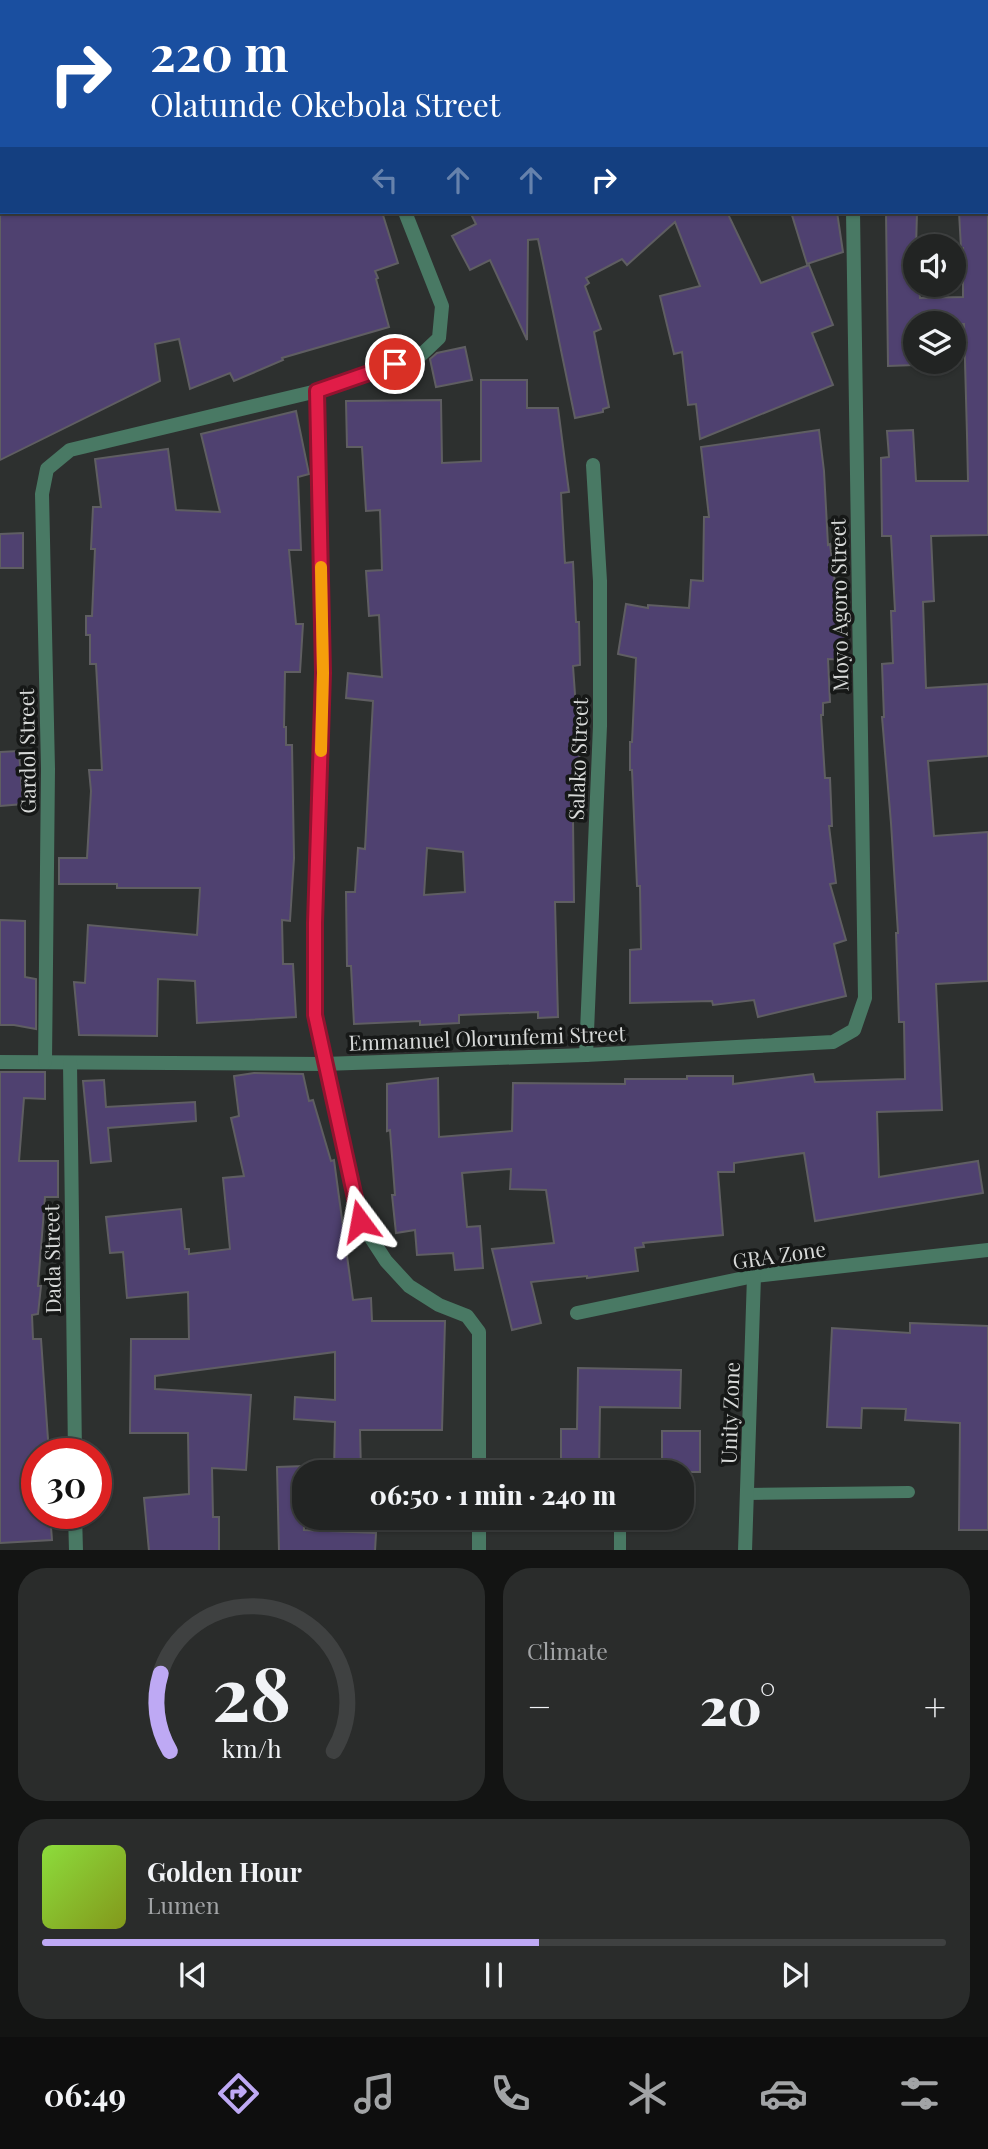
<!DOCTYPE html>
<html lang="en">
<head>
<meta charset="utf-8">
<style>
  :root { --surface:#222423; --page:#2a2c2b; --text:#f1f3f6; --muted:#a2a4a6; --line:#3f4141; --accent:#bea9f4 }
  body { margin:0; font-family:"Playfair Display",serif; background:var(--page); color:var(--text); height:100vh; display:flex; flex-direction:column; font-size:26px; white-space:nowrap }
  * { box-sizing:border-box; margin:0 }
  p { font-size:23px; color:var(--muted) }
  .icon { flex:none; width:38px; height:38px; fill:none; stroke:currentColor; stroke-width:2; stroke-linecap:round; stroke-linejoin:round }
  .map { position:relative; height:1550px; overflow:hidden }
  .details { display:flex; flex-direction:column; gap:18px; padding:18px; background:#131413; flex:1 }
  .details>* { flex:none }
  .top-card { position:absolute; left:0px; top:0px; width:989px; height:214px; box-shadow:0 2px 5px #0004,0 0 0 2px var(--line); background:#1a4fa0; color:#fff; overflow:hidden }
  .fabs { position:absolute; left:903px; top:234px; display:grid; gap:14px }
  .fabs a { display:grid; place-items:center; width:63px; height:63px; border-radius:50%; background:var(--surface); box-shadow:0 2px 5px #0004,0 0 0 2px var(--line); font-size:35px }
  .speed { position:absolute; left:21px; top:1438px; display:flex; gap:14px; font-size:35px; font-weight:700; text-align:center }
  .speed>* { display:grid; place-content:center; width:91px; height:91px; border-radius:50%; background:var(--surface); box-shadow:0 2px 5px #0004,0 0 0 2px var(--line); line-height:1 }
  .speed .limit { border:10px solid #d22; background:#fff; color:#111 }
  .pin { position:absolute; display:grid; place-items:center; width:60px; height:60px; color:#fff; margin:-30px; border:4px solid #fff; border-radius:50%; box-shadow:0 2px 7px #0007 }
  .me { position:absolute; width:77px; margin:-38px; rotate:347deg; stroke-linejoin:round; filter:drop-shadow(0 0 5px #0008) }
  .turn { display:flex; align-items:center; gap:24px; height:147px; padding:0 35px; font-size:32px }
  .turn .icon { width:91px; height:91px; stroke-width:2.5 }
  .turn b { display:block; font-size:49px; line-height:60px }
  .lanes { display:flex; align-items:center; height:66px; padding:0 35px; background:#0003; justify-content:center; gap:35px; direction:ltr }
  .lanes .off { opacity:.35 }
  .big { font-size:52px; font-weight:800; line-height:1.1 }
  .details .card { flex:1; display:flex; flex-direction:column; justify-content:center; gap:10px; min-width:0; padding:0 24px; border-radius:28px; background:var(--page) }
  .details .dial { align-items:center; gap:0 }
  .dial svg { height:182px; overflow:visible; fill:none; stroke:var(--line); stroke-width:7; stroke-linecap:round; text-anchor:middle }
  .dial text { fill:var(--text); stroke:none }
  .song { display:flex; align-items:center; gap:21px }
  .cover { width:84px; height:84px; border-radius:10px; background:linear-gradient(135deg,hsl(90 70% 55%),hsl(70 70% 35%)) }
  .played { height:7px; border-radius:4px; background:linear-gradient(90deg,var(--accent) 55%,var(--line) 55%) }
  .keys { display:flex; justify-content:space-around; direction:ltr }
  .heat { display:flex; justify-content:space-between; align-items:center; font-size:38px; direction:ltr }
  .details .tiles { flex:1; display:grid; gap:18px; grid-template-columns:1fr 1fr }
  .card:last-child { grid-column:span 2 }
  .trip { position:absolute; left:292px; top:1460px; width:402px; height:70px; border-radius:28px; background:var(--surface); box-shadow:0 2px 5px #0004,0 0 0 2px var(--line); font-weight:800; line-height:70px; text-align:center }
  .tabs { display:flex; height:112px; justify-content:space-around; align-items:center; background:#0e0e0e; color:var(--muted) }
  .tabs .icon { width:49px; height:49px }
  .tabs .current { color:var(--accent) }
  .tabs b { font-size:32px; color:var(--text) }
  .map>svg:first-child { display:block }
  .building { fill:#4f4170; stroke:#5f5e62; stroke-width:2; fill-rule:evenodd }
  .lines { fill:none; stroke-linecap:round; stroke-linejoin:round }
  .service { stroke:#497964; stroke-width:12 }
  .minor { stroke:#497964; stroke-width:14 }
  .route-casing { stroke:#92132f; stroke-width:18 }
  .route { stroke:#e11d48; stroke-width:12 }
  .slow { stroke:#f59e0b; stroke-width:12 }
  .labels { text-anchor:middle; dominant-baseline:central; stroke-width:7; stroke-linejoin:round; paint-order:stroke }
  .street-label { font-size:21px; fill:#d7d9d8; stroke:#161817 }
</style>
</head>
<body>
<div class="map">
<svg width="988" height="1551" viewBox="0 0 988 1551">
  <rect width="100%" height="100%" fill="#2d302f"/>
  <g class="building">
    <polygon points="0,212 382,212 398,263 375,271 378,278 376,279 389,327 282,358 283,360 234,381 230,373 190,389 179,339 155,344 160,381 0,460"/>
    <polygon points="470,212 727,212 761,283 809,265 833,325 812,333 833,385 700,439 696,404 688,405 682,352 674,354 660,296 700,286 675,222 627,265 622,259 586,278 589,283 585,286 601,329 594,332 609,407 603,409 603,412 575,418 538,239 528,240 527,340 490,260 470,270 452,236 476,224"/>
    <polygon points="791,212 837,212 843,252 807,264"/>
    <polygon points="886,212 917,212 915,285 919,285 920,298 963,297 963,248 961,248 959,212 988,212 988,535 931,536 934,601 923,602 926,688 988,684 988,756 928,761 934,836 988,832 988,981 936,984 942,1110 877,1112 879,1177 978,1161 983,1193 815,1221 804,1153 734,1163 734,1172 718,1172 723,1235 643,1243 644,1247 635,1248 638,1271 587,1278 587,1276 531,1282 541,1323 512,1330 492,1249 554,1243 546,1190 510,1189 511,1169 462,1173 467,1227 480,1226 483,1268 455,1270 453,1253 417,1255 415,1230 396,1233 392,1195 395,1195 390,1130 387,1131 387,1084 438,1078 439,1137 512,1131 513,1083 625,1084 625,1079 687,1079 687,1076 733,1076 733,1084 813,1074 815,1082 905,1079 904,1022 899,1022 896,933 898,933 891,823 882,717 884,717 882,664 893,663 891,611 895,611 891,536 882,536 881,458 889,457 887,431 913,430 916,481 968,481 967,435 964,324 915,324 915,365 888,366"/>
    <polygon points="465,347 472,380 436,387 430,359 437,353"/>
    <path d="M481,380H527V408H558L569,492L561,493L565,563L573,562L576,622H579L580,665L573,666L581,779L585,782L586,819L573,820L574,902H555L558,1017L538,1018V1012L459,1015V1023L420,1025V1021L354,1024L351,966H347L346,892H355L358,848L365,849L373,701L346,698L348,673L382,677L379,615L369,616L366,571L382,570L380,510L366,511L362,447H347L346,401L441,400L442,463L481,461ZM427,848L463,852L465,892L424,895Z"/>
    <polygon points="296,411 309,474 298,477 301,550 289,550 296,624 303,624 300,672 285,672 284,727 286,727 286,745 292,745 294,858 290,921 282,920 283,964 293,964 296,1017 197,1023 195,981 158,979 157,1036 79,1035 74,982 85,983 88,925 197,935 200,888 117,888 117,884 59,884 59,858 87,858 91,791 89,770 102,770 96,664 90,664 90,635 86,635 86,616 92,616 95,549 91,549 93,507 101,507 95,459 168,449 176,510 220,512 201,434"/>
    <polygon points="819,430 824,471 828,545 830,544 839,614 846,614 844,660 828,659 830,702 823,703 823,715 821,715 825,778 830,778 832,826 829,826 836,883 830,884 846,940 834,944 846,996 758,1017 754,1000 713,1005 712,1001 630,1003 630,950 641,949 640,886 637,886 632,770 630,770 630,742 632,742 636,658 618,654 626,604 648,608 648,605 689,608 691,580 703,581 704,517 709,517 701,447"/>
    <polygon points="23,533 23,568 0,568 0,534"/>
    <polygon points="19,751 23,804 0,806 0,752"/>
    <polygon points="0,920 25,921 25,977 36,979 36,1029 14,1025 0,1025"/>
    <polygon points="0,1072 45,1072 45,1099 24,1098 19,1161 58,1161 58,1197 45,1197 38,1286 41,1286 38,1314 32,1315 33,1339 41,1339 49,1454 37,1454 37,1515 50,1514 52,1540 0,1543"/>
    <polygon points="254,1073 303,1074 309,1101 313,1100 331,1161 334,1160 353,1300 371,1298 372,1321 445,1321 442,1430 360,1430 361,1472 334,1472 335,1422 294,1419 295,1397 335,1400 335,1352 155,1376 155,1389 251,1395 246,1470 212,1468 213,1517 219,1517 219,1551 149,1551 144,1498 189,1494 188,1433 130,1433 131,1339 189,1339 188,1292 127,1298 123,1252 110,1253 106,1217 181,1209 185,1249 189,1249 189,1254 230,1249 223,1178 244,1176 231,1118 239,1116 234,1076"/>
    <polygon points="104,1080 106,1107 195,1102 196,1121 108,1128 111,1161 91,1163 83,1081"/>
    <polygon points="910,1323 988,1326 988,1530 959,1530 960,1423 905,1420 906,1409 862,1408 861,1428 827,1427 832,1328 910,1333"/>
    <polygon points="578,1368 681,1370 680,1408 600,1407 599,1472 561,1471 561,1429 577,1429"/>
    <rect x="662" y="1431" width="38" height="41"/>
    <polygon points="304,1466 304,1530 376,1533 375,1551 279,1551 277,1467"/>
  </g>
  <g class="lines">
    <g class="service">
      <polyline points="748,1494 909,1492"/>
      <polyline points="620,1551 620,1517"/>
    </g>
    <g class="minor">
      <polyline points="294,0 295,2"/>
      <polyline points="525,0 527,2"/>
      <polyline points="160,2 163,0"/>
      <polyline points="852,2 852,0"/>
      <polyline points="0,103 2,102"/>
      <polyline points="317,391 323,673 315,923 315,1015 360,1221 386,1261 409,1286 439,1305 467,1316 479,1332 479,1472"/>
      <polyline points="586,1055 600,726 600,581 593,465"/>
      <polyline points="0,1062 324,1064 586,1055 833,1042 854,1030 865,998 853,212"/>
      <polyline points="45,1062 48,769 42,494 47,469 70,450 317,391 421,355 439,338 442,306 405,212"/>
      <polyline points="70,1063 75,1454"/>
      <polyline points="577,1313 754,1276 988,1250"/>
      <polyline points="75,1514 76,1551"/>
      <polyline points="479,1517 479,1551"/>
      <polyline points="745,1551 754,1276"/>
    </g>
  </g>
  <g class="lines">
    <defs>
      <polyline id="route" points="360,1221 315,1015 315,923 323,673 317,391 395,364"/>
    </defs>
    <use href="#route" class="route-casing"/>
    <use href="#route" class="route"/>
    <polyline class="slow" points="321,751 323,673 321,567"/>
  </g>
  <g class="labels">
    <g class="street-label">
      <text transform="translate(838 605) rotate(-91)">Moyo Agoro Street</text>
      <text transform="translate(26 751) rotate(-91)">Gardol Street</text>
      <text transform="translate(577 759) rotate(-88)">Salako Street</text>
      <text transform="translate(487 1037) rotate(-2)">Emmanuel Olorunfemi Street</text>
      <text transform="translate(779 1254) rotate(-8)">GRA Zone</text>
      <text transform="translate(51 1259) rotate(-91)">Dada Street</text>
      <text transform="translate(729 1413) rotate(-88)">Unity Zone</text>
    </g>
  </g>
</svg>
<div class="fabs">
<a><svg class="icon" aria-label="sound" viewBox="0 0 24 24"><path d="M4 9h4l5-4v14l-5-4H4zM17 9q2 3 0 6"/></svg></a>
<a><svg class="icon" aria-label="layers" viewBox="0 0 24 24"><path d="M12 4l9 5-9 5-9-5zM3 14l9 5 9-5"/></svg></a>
</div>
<div class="speed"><div class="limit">30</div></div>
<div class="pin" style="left:395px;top:364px;background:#d93025"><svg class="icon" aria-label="arrive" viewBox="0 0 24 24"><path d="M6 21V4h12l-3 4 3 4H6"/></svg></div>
<svg class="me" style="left:360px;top:1221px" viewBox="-20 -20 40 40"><path d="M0-17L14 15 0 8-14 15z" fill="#e11d48" stroke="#fff" stroke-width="4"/></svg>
<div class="trip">06:50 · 1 min · 240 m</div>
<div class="top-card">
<div class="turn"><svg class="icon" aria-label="right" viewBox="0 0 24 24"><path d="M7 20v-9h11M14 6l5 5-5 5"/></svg><div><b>220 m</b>Olatunde Okebola Street</div></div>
<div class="lanes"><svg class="icon off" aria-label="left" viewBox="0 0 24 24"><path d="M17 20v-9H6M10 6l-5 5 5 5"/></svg><svg class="icon off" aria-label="ahead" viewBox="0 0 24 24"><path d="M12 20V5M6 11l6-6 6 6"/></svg><svg class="icon off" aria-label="ahead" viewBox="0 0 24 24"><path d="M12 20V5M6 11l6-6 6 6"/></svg><svg class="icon" aria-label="right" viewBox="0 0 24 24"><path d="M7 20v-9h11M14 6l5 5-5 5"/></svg></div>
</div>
</div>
<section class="details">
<div class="tiles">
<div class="card dial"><svg viewBox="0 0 100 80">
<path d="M14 69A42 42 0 1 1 86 69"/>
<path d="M14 69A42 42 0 0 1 10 35" stroke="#bea9f4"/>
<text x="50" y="56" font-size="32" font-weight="700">28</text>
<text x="50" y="72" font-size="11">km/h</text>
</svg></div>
<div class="card"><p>Climate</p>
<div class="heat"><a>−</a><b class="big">20°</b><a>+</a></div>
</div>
<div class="card">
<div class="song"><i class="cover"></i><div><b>Golden Hour</b><p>Lumen</p></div></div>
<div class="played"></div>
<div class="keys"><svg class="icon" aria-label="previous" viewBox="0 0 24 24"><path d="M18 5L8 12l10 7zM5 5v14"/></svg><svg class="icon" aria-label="pause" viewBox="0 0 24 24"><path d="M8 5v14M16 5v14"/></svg><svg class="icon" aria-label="next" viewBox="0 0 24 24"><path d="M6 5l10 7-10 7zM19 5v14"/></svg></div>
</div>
</div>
</section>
<nav class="tabs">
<b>06:49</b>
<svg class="icon current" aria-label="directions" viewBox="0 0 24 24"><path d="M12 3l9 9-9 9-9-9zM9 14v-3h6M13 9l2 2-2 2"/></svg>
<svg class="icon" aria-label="music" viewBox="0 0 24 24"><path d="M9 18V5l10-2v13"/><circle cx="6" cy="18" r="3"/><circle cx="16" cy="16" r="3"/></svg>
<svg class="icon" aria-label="phone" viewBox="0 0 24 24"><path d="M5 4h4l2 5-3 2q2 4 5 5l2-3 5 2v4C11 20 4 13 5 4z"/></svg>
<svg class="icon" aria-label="climate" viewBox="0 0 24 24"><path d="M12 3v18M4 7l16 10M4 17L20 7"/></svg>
<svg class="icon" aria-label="car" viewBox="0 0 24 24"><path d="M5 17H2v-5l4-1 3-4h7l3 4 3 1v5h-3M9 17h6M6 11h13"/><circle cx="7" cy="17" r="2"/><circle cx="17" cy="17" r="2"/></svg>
<svg class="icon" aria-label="filters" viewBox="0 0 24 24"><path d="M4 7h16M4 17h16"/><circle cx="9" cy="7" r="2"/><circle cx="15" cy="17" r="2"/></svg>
</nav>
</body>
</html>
